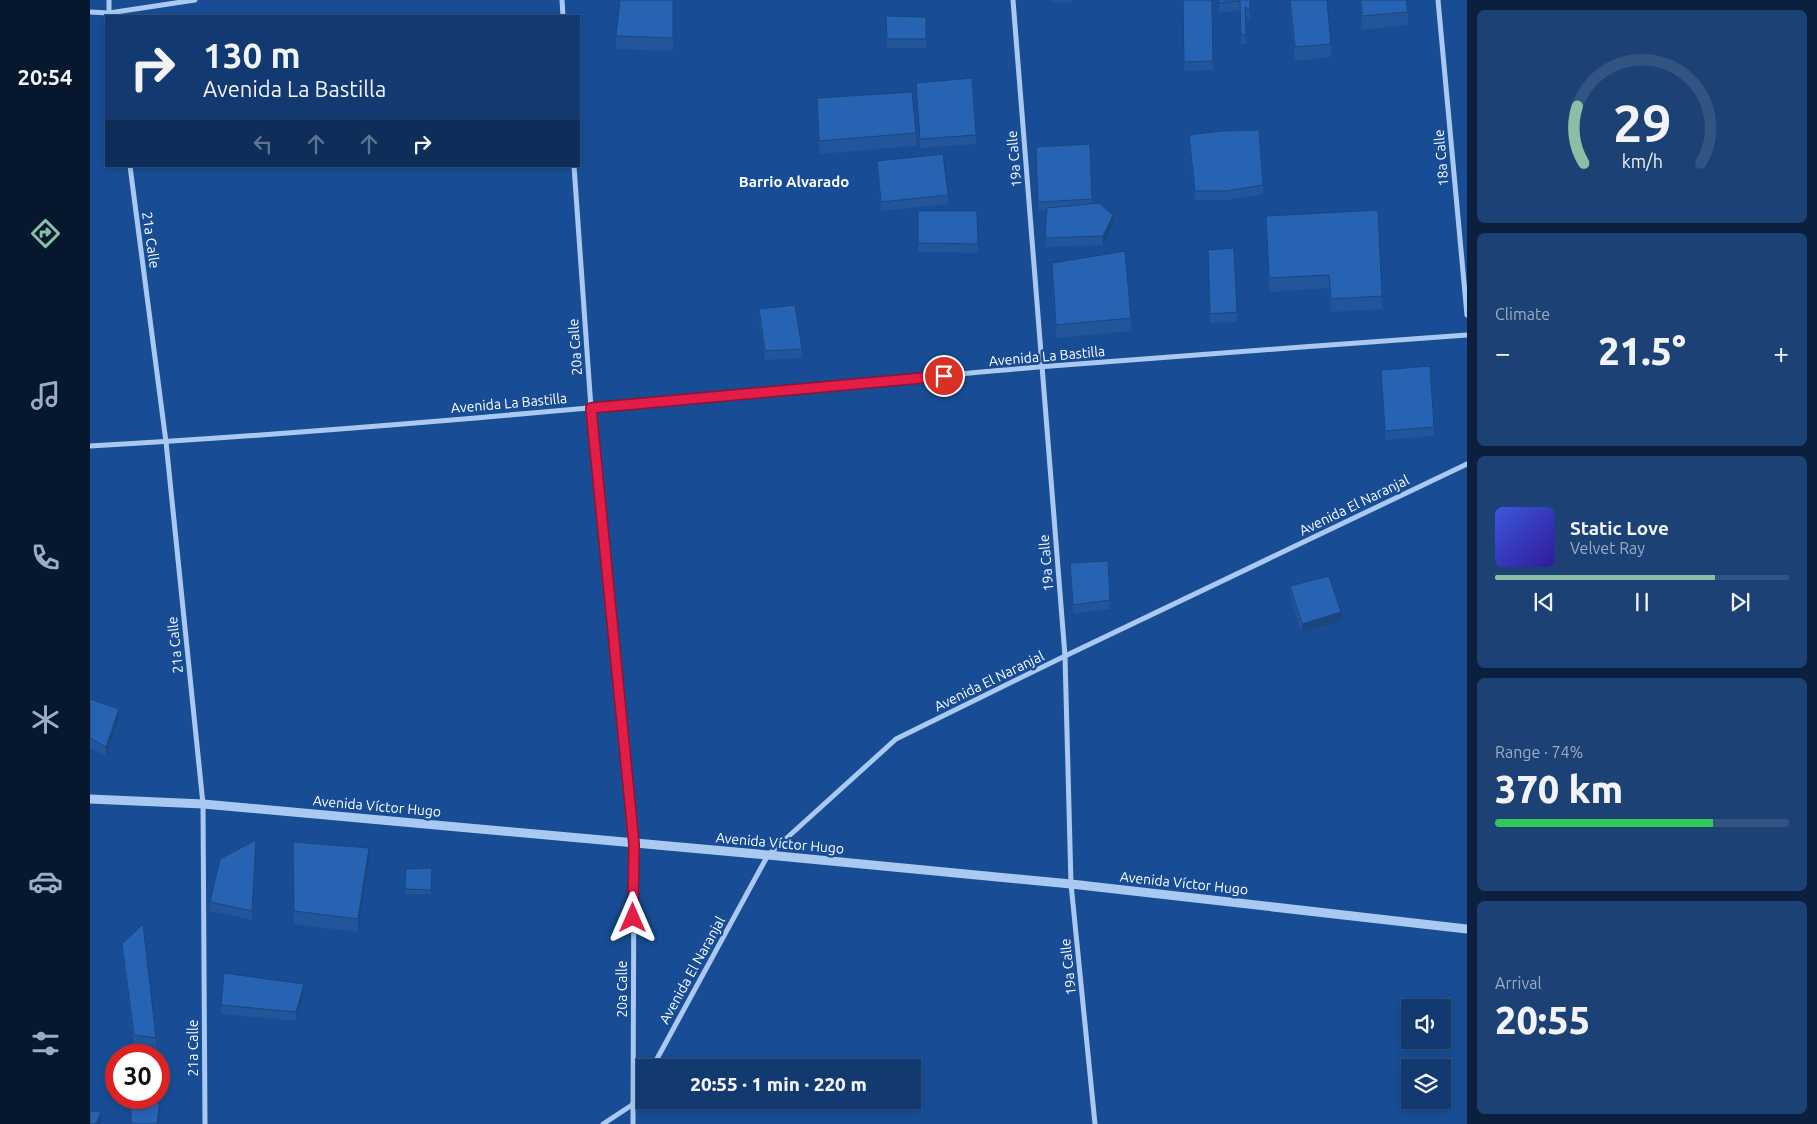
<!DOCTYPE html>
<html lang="en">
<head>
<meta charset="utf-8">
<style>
  :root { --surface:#123a70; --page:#1b4175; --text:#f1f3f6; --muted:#9cadc3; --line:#315483; --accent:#8abfa5 }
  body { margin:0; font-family:Ubuntu,sans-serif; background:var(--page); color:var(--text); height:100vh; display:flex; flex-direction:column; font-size:19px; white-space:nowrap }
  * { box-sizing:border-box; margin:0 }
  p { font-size:16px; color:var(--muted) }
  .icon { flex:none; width:28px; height:28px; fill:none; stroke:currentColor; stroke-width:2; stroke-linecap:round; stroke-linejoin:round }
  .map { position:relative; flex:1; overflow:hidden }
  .details { display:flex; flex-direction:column; gap:10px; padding:10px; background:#0a203e; width:350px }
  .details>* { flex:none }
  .top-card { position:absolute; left:15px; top:15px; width:475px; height:152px; border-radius:0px; box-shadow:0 2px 8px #0003,0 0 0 1px var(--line); background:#123a70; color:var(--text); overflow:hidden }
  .buttons { position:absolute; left:1311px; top:999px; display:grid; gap:10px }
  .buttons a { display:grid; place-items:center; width:50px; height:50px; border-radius:0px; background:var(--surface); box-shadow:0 2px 8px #0003,0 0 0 1px var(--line); font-size:25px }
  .speed { position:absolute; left:15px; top:1044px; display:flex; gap:10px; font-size:25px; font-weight:700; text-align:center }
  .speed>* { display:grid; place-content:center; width:65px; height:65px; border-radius:50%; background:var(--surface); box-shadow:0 2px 8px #0003,0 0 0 1px var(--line); line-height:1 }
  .speed .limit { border:8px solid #d22; background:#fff; color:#111 }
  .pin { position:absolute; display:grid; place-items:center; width:42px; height:42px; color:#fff; margin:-21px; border:2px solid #fff; border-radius:50%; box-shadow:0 1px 5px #0007 }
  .me { position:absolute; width:55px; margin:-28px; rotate:0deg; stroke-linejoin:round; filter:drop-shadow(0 0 4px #0008) }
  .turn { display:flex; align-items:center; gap:18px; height:105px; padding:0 15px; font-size:22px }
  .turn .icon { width:65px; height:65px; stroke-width:2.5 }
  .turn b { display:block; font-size:35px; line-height:42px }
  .lanes { display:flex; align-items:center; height:48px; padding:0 15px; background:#0003; justify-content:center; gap:25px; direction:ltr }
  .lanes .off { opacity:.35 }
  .big { font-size:38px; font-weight:800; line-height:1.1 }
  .details .widget { flex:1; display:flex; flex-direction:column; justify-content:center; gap:8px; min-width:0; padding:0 18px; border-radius:8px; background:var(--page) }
  .details .dial { align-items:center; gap:0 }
  .dial svg { height:130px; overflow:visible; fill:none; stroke:var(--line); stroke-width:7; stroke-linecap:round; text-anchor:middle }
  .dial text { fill:var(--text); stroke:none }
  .song { display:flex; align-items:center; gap:15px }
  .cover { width:60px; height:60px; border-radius:8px; background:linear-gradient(135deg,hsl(230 70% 55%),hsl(250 70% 35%)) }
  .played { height:5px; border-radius:2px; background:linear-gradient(90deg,var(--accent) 75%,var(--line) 75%) }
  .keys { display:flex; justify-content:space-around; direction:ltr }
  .heat { display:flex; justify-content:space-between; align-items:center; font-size:28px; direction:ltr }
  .charge { height:8px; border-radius:4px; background:linear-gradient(90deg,#34c759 74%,var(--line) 0) }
  .trip { position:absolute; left:546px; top:1059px; width:285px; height:50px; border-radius:0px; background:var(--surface); box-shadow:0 2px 8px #0003,0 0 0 1px var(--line); font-weight:800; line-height:50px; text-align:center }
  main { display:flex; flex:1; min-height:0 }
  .tab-bar { display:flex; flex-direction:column; width:90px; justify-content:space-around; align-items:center; background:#07172d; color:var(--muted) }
  .tab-bar .icon { width:35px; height:35px }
  .tab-bar .selected { color:var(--accent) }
  .tab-bar b { font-size:22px; color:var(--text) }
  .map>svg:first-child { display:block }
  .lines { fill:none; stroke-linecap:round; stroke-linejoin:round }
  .minor { stroke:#aac9f0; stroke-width:5 }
  .tertiary { stroke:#aac9f0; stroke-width:9 }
  .wall { fill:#22559a }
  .shaded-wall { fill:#1b457d }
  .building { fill:#2763b3; stroke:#1b457d }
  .route-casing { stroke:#92132f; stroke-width:12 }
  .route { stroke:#e11d48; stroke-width:9 }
  .labels { text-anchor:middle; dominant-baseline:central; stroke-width:5; stroke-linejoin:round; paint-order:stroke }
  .street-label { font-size:14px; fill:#fff; stroke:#184d95 }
  .neighbourhood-label { font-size:15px; font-weight:bold; fill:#fff; stroke:#184d95 }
</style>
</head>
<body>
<main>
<nav class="tab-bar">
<b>20:54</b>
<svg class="icon selected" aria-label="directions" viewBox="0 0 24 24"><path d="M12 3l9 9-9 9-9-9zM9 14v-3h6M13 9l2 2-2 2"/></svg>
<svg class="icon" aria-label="music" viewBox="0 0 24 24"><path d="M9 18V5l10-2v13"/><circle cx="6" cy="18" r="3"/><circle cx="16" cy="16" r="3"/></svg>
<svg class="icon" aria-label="phone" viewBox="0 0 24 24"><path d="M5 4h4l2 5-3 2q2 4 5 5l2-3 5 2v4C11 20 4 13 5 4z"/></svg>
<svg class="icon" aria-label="climate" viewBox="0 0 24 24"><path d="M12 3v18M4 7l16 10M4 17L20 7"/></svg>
<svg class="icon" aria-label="car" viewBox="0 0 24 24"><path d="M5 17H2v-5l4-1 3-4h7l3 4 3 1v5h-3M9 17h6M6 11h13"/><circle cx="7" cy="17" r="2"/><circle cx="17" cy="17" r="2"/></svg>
<svg class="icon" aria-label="filters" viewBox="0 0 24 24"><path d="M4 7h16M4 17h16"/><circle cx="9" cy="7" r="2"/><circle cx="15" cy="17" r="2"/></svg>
</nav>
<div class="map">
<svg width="1377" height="1124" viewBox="0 0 1377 1124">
  <rect width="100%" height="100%" fill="#184d95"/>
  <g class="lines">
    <g class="minor">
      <polyline points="19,0 19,14"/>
      <polyline points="472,0 473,16"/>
      <polyline points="923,0 975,656 981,884 1005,1124"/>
      <polyline points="1348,0 1377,315"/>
      <polyline points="0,12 19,13 105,0"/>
      <polyline points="40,166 76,442 113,804 115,1124"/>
      <polyline points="484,166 501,408 544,844 543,1124"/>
      <path d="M0,446C316,428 632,395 948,367C1091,355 1234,346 1377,335"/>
      <polyline points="562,1068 678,855 806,739 975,656 1377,464"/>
      <polyline points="513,1124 542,1105 555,1081"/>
    </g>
    <polyline class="tertiary" points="0,799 113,804 678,855 981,884 1377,929"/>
  </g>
  <g class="wall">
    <polygon points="583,0 583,51 526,49 526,36"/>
    <polygon points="961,0 982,0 982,2 961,3"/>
    <polygon points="1093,0 1122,0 1123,70 1094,71"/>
    <polygon points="1129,0 1160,0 1160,19 1155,17 1156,44 1151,44 1150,11 1129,12"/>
    <polygon points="1199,0 1237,0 1241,44 1241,57 1205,61"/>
    <polygon points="1270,0 1316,0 1318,12 1318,25 1272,30"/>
    <polygon points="796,16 836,17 836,48 797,48"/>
    <polygon points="826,83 886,135 886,144 830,148"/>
    <polygon points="727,98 826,133 826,146 729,154"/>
    <polygon points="1099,135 1173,185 1173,194 1136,200 1105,200 1099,144"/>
    <polygon points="1000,144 1002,203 1023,224 1013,245 955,247 957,210 948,211 946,156"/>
    <polygon points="787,161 858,195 858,204 791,211 787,171"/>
    <polygon points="828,211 887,211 888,253 828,252"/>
    <polygon points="1176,216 1292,296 1292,309 1241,312 1239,288 1179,292"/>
    <polygon points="1118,250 1147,312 1147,322 1120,323"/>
    <polygon points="962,263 1041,318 1041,331 966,338 962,276"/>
    <polygon points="669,309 712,349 712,358 675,360 669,318"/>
    <polygon points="1291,370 1344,427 1344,436 1295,440"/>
    <polygon points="980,563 1020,600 1020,609 983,614"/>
    <polygon points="1200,586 1251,621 1212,633 1200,595"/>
    <polygon points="0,699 29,718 16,756 0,748"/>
    <polygon points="203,842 279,861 268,932 204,924"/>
    <polygon points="166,849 162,920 120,911 120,902"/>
    <polygon points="342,868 341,894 315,894 316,869"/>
    <polygon points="32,944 66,1038 66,1047 44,1044 32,953"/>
    <polygon points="214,994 206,1021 131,1014 131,1005"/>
  </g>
  <g class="shaded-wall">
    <polygon points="1023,215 1023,224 1013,245 1013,236"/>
    <polygon points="1251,612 1251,621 1212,633 1212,624"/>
    <polygon points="29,709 29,718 16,756 16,747"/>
    <polygon points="166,840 166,849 162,920 162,911"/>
    <polygon points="279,848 279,861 268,932 268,919"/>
    <polygon points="214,984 214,994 206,1021 206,1012"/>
    <polygon points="74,1066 74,1075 68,1124 67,1124"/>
    <polygon points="11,1112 11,1122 10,1124 6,1124"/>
  </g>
  <g class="building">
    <polygon points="530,0 583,0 583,38 526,36"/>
    <polygon points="1093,0 1122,0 1123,61 1094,62"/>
    <polygon points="1129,0 1160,0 1160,10 1155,7 1156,35 1151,35 1150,1 1129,3"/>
    <polygon points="1200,0 1237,0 1241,44 1205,47"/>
    <polygon points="1271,0 1316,0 1318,12 1272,16"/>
    <polygon points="796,16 836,17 836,39 797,39"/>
    <polygon points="882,78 886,135 830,139 826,83"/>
    <polygon points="822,92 826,133 729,141 727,98"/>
    <polygon points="1169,130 1173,185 1136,191 1105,191 1099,135 1132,131"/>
    <polygon points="1000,144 1002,199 948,202 946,147"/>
    <polygon points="853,154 858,195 791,202 787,161"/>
    <polygon points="1009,203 1023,215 1013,236 955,238 957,208"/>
    <polygon points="1288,210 1292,296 1241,299 1239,275 1179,278 1176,216"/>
    <polygon points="828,211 887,211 888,244 828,243"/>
    <polygon points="1144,248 1147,312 1120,314 1118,250"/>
    <polygon points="1035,251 1041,318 966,325 962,263"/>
    <polygon points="705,305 712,349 675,351 669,309"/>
    <polygon points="1340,366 1344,427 1295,431 1291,370"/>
    <polygon points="1018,561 1020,600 983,605 980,563"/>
    <polygon points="1239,576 1251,612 1212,624 1200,586"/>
    <polygon points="0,699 29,709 16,747 0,738"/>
    <polygon points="166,840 162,911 120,902 130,859"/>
    <polygon points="203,842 279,848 268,919 204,911"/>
    <polygon points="342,868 341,890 315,889 316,869"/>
    <polygon points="53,924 66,1038 44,1035 32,944"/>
    <polygon points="134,973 214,984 206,1012 131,1005"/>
    <polygon points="74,1066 67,1124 41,1124 41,1098 69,1098 69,1067"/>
    <polygon points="0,1111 11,1112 6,1124 0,1124"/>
  </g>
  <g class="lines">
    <defs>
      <polyline id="route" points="543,918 544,844 501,408 854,376"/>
    </defs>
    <use href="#route" class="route-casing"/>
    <use href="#route" class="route"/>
  </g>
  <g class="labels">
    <g class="street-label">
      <text transform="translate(1351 158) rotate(-95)">18a Calle</text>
      <text transform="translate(924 159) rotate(-95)">19a Calle</text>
      <text transform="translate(61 240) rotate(82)">21a Calle</text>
      <text transform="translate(485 347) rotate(-94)">20a Calle</text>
      <text transform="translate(957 356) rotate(-5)">Avenida La Bastilla</text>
      <text transform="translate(419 403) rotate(-5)">Avenida La Bastilla</text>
      <text transform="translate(1264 505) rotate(-26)">Avenida El Naranjal</text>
      <text transform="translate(956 563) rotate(-95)">19a Calle</text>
      <text transform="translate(85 645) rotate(-96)">21a Calle</text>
      <text transform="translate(899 681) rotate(-26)">Avenida El Naranjal</text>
      <text transform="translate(287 806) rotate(5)">Avenida Víctor Hugo</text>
      <text transform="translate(690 843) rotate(5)">Avenida Víctor Hugo</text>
      <text transform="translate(1094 883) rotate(6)">Avenida Víctor Hugo</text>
      <text transform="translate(978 967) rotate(-96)">19a Calle</text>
      <text transform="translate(602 970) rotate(-61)">Avenida El Naranjal</text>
      <text transform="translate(532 989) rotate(-90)">20a Calle</text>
      <text transform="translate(103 1048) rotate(-90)">21a Calle</text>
    </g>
    <g class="neighbourhood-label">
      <text x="704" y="181">Barrio Alvarado</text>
    </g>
  </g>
</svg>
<div class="buttons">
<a><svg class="icon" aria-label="sound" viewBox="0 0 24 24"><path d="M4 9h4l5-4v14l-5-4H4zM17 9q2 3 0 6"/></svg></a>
<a><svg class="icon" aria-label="layers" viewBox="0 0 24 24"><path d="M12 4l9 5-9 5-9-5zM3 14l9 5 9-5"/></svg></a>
</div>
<div class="speed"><div class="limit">30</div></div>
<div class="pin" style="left:854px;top:376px;background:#d93025"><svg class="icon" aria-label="arrive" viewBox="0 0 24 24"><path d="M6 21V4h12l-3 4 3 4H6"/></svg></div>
<svg class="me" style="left:543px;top:918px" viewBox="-20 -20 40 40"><path d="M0-17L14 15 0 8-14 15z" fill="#e11d48" stroke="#fff" stroke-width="4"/></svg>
<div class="trip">20:55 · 1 min · 220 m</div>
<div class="top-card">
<div class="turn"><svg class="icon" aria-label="right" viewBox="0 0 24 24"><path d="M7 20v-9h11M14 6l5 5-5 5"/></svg><div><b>130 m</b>Avenida La Bastilla</div></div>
<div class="lanes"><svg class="icon off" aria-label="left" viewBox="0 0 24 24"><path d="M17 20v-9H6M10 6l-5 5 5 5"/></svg><svg class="icon off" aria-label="ahead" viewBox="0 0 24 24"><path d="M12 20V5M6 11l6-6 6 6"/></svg><svg class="icon off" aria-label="ahead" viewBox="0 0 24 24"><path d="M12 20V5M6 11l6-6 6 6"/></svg><svg class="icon" aria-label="right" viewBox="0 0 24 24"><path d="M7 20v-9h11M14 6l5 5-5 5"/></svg></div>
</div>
</div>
<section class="details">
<div class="widget dial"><svg viewBox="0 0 100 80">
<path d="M14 69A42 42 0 1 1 86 69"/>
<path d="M14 69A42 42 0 0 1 10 34" stroke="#8abfa5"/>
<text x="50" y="56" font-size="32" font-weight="700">29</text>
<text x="50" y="72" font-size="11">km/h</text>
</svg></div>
<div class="widget"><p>Climate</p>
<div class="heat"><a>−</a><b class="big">21.5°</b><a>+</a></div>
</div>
<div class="widget">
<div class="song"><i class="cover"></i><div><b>Static Love</b><p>Velvet Ray</p></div></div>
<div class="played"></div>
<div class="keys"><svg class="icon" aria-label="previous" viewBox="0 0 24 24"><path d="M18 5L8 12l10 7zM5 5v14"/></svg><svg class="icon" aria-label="pause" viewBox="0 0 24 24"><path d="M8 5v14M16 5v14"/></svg><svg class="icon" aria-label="next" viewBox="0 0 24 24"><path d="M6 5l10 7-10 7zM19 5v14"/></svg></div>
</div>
<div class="widget"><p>Range · 74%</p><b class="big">370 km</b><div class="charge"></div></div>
<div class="widget"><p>Arrival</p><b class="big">20:55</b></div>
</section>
</main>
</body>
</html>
